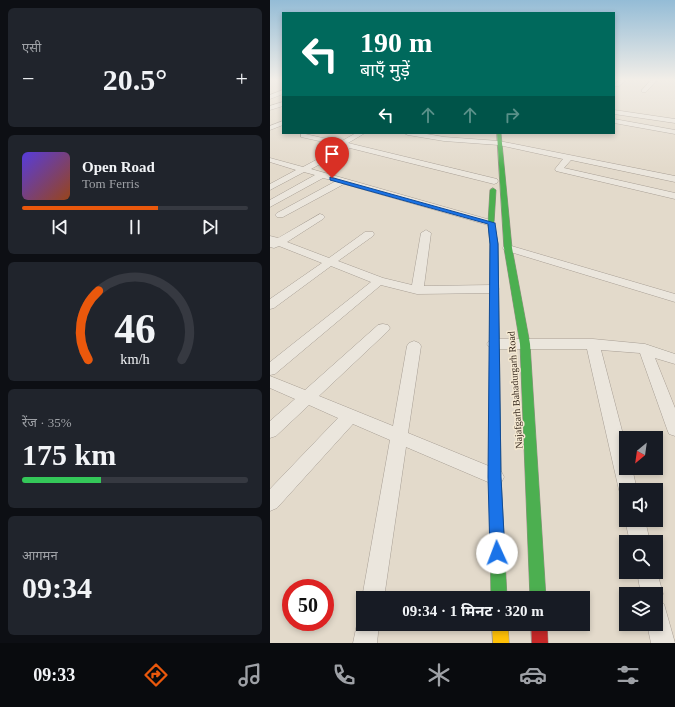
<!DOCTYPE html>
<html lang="hi">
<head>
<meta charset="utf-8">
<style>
  :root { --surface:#171b24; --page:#20242c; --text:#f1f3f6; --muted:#9ea1a6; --line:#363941; --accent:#ea580c }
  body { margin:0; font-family:"Times New Roman","Noto Sans Devanagari",serif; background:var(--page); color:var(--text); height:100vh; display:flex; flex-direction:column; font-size:15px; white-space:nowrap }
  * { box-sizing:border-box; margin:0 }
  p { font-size:13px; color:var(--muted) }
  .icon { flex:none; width:22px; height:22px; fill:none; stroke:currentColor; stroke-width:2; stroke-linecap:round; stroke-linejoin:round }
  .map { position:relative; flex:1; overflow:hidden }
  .panel { display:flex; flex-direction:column; gap:8px; padding:8px; background:#0d0f14; width:270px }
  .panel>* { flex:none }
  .hud { position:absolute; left:12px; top:12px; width:333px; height:122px; border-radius:0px; box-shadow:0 2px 6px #0003; background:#00695c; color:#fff; overflow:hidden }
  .needle { width:26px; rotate:209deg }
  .fabs { position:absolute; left:349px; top:431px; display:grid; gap:8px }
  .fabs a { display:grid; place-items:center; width:44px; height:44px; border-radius:0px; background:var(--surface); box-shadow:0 2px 6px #0003; font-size:20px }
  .speed { position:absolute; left:12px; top:579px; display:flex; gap:8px; font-size:20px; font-weight:700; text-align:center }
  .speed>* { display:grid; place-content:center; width:52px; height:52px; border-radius:50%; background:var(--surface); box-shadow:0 2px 6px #0003; line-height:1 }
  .speed .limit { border:6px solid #d22; background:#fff; color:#111 }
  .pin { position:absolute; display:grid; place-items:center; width:34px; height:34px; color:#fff; margin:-41px -17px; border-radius:50% 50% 50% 0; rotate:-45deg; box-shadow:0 0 4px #0007 }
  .pin .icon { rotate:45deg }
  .me { position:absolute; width:44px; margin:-22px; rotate:358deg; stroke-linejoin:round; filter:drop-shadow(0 0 3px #0008) }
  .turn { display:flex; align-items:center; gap:14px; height:84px; padding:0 12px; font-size:18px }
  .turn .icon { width:52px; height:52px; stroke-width:2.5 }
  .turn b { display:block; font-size:28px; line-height:34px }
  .lanes { display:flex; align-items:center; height:38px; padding:0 12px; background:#0003; justify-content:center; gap:20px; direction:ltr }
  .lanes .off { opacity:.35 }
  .big { font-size:30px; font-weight:700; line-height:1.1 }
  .panel .widget { flex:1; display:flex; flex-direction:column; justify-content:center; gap:6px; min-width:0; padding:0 14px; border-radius:6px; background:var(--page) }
  .panel .dial { align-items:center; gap:0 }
  .dial svg { height:104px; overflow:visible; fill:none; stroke:var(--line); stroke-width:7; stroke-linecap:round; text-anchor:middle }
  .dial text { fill:var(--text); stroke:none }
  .song { display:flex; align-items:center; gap:12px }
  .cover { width:48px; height:48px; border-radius:6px; background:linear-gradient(135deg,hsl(250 70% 55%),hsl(20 70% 35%)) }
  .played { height:4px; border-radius:2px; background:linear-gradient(90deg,var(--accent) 60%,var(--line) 60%) }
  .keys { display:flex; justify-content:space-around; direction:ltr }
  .heat { display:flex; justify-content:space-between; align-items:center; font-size:22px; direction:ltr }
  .charge { height:6px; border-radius:3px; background:linear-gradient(90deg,#34c759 35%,var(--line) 0) }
  .trip { position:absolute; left:86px; top:591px; width:234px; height:40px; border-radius:0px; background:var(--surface); box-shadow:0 2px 6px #0003; font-weight:700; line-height:40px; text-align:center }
  .tab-bar { display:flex; height:64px; justify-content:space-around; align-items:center; background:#090b0e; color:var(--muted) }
  .tab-bar .icon { width:28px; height:28px }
  .tab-bar .active { color:var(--accent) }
  .tab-bar b { font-size:18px; color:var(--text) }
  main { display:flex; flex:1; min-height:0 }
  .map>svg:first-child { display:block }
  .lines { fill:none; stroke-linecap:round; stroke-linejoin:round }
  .street-casing { stroke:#a89f95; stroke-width:1 }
  .fast-casing { stroke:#978f85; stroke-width:1 }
  .slow-casing { stroke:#978f85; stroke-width:1 }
  .jam-casing { stroke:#978f85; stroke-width:1 }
  .street { fill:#ebe6dd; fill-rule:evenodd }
  .fast { fill:#4caf50; fill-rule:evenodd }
  .slow { fill:#ffc107; fill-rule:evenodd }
  .jam { fill:#c62828; fill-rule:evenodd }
  .route { fill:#1a73e8; stroke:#114b97 }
  .labels { text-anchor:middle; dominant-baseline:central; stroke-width:3; stroke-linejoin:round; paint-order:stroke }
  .street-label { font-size:10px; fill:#36281d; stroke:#f4e8d1 }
</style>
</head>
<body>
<main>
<section class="panel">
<div class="widget"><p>एसी</p>
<div class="heat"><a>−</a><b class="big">20.5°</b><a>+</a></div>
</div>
<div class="widget">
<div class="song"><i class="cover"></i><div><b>Open Road</b><p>Tom Ferris</p></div></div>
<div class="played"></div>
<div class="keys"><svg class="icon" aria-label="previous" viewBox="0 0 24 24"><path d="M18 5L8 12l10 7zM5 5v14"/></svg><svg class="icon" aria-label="pause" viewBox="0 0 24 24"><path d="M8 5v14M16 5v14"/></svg><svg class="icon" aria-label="next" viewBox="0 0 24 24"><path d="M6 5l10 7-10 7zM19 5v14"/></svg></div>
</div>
<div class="widget dial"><svg viewBox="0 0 100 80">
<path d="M14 69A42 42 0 1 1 86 69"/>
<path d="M14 69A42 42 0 0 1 22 16" stroke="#ea580c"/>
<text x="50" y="56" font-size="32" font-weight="700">46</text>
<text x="50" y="72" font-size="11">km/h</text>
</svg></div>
<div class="widget"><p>रेंज · 35%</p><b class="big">175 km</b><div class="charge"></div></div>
<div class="widget"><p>आगमन</p><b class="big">09:34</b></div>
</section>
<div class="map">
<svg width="405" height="643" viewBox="0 0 405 643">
  <rect width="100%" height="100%" fill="#e3dacb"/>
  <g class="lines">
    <defs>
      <g id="street">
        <polygon points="351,79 357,79 349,86 345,86 345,84"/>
        <polygon points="382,79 388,79 376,92 372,92 372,90"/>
        <polygon points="13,90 13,94 0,99 0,95"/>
        <polygon points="13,102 13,106 0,110 0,106"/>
        <polygon points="344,110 405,119 405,123 344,114"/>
        <polygon points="344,119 405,130 405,134 344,123"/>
        <polygon points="13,121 13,125 0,130 0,126"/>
        <polygon points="31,133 70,142 86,133 95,133 78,143 227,179 228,181 227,183 224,184 80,148 41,169 224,221 226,223 224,225 218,225 74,184 13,217 7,217 5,215 7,213 66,181 53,178 0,207 0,200 45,175 34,172 0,190 0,184 26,170 0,162 0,158 33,167 72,146 31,137"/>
        <polygon points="134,133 151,133 174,137 229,141 405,176 405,182 301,160 294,168 405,193 405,199 286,171 285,169 293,159 229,145 174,141 138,135"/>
        <polygon points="50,214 53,215 55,217 53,219 17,242 59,258 95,232 103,232 104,234 103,236 68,261 113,278 142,285 151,233 156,230 161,233 154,286 223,285 227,286 229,289 227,292 223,293 147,294 111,285 5,374 0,375 0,362 101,282 61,266 4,308 0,309 0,299 52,263 9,246 4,248 0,247 0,236 8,238"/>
        <polygon points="238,245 405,294 405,302 234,250 233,248 234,246"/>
        <polygon points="113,324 118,325 120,328 118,331 49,396 123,426 137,346 139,343 144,341 149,343 151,346 138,433 231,471 234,477 231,483 225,485 136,447 114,598 93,598 93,600 92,598 120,440 83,424 7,508 0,511 0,489 68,418 39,405 6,436 0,438 0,421 25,399 0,388 0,376 35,390 108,325"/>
        <polygon points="224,339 323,339 375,344 405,354 405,364 385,358 405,408 405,436 399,434 397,429 370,353 331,350 356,446 356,468 362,468 367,490 356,490 356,498 352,496 349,490 317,349 224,349 219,347 217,344 219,341"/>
        <polygon points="356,518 356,520 375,520 380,542 360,542 355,520"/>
        <polygon points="386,568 393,594 389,602 394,604 405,643 381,643 377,624 386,624 386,594 371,594 367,572 386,572"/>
        <polygon points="93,615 93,624 109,624 107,643 83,643 87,624 90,616"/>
      </g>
      <g id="fast">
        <polygon points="227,133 231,133 242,248 260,344 276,598 260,598 250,344 234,248"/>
        <polygon points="223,188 226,190 224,223 228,244 231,477 237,598 221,598 219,477 220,244 218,223 220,190"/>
      </g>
      <polygon id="slow" points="222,624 238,624 239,643 223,643"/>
      <polygon id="jam" points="261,624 277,624 278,643 262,643"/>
    </defs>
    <use href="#street" class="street-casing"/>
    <use href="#fast" class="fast-casing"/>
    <use href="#slow" class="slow-casing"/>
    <use href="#jam" class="jam-casing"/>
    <use href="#street" class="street"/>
    <use href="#fast" class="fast"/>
    <use href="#slow" class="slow"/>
    <use href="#jam" class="jam"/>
  </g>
  <linearGradient id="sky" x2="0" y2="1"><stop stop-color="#94bcd6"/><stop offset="0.47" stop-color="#f2eee8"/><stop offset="1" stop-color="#f2eee8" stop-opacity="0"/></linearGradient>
  <rect width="405" height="169" fill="url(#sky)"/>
  <polygon class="route" points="60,177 225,223 228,244 231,477 235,553 232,558 227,560 222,558 220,553 218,477 220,244 218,224 60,180"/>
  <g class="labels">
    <g class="street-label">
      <text transform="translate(245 390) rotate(-94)">Najafgarh Bahadurgarh Road</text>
    </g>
  </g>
</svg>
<div class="fabs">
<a><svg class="needle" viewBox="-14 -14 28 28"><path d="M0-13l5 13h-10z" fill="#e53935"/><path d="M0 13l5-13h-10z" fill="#9ea1a6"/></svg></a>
<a><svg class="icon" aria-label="sound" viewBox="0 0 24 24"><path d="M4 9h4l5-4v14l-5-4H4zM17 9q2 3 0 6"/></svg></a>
<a><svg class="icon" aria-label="search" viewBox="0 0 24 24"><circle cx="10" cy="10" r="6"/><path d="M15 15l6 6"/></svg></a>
<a><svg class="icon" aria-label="layers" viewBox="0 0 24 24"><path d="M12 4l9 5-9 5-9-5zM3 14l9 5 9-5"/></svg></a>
</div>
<div class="speed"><div class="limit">50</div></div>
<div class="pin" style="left:62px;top:178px;background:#d93025"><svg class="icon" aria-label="arrive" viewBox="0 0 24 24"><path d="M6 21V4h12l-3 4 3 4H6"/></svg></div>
<svg class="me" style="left:227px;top:553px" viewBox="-20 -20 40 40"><circle r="19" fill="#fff"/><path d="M0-13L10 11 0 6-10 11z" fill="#1a73e8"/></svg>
<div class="trip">09:34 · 1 मिनट · 320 m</div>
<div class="hud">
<div class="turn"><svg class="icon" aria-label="left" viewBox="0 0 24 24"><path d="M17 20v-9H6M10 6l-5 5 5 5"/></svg><div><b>190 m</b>बाएँ मुड़ें</div></div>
<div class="lanes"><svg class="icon" aria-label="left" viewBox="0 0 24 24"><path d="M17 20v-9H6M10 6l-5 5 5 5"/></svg><svg class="icon off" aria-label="ahead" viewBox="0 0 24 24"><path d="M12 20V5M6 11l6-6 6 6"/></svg><svg class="icon off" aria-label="ahead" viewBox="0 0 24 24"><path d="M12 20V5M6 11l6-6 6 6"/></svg><svg class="icon off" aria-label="right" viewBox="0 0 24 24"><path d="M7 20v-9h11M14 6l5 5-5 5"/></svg></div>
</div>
</div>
</main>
<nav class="tab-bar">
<b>09:33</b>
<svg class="icon active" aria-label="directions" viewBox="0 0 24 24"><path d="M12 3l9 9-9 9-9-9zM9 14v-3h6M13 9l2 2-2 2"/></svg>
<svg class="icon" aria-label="music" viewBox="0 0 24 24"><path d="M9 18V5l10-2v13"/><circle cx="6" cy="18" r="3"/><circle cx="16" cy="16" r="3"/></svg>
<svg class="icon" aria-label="phone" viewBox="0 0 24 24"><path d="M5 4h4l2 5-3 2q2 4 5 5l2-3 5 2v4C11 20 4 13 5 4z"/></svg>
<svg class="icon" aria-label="climate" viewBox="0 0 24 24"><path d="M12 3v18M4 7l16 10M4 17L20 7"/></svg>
<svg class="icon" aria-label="car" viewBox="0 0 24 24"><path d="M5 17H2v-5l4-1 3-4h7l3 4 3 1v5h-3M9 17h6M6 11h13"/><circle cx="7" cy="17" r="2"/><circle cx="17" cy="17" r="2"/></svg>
<svg class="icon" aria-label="filters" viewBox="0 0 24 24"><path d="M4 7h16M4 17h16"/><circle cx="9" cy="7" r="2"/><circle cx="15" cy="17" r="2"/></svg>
</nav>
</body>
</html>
